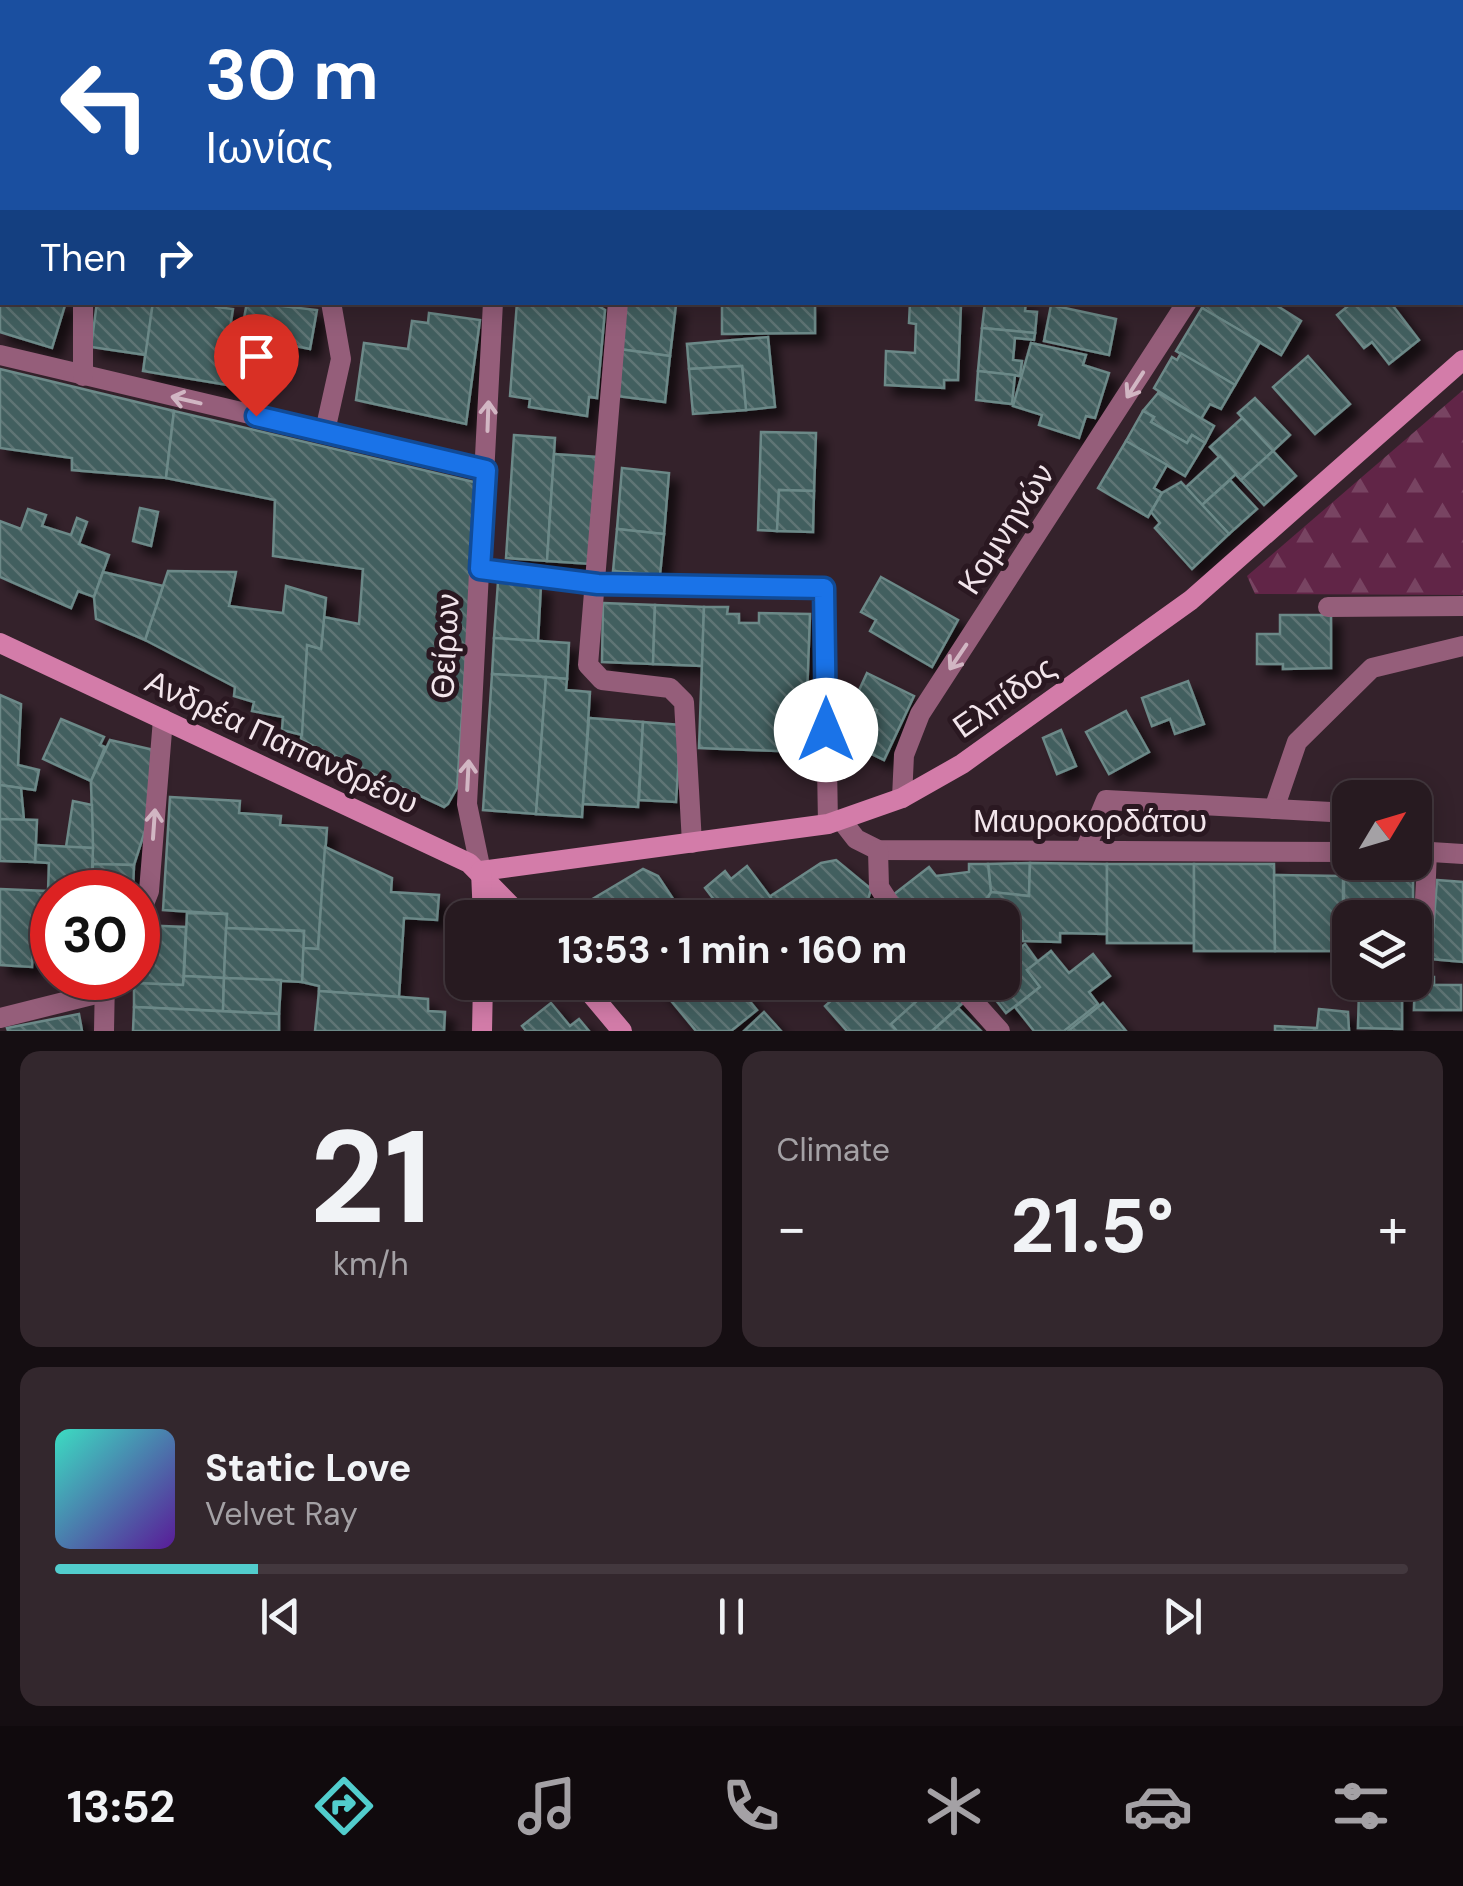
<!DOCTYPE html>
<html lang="en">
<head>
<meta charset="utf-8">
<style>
  :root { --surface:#271a20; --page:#33272d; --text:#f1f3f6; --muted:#a4a1a5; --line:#43383e; --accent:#52cdcd }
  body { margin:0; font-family:"DM Sans",sans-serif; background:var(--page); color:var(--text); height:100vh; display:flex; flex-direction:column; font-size:38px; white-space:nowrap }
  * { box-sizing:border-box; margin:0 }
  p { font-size:32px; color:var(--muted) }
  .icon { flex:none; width:55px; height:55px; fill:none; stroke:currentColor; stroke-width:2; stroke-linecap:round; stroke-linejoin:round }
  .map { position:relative; height:1031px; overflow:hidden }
  .side { display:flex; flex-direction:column; gap:20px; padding:20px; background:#150e12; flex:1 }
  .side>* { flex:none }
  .top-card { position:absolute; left:0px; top:0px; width:1465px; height:305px; box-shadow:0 5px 25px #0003,0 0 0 2px var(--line); background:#1a4fa0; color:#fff; overflow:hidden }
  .needle { width:65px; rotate:52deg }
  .buttons { position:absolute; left:1332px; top:780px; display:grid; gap:20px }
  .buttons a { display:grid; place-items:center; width:100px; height:100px; border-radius:20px; background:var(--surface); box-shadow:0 5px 25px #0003,0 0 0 2px var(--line); font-size:50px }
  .speed { position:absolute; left:30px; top:870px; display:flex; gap:20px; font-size:50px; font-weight:700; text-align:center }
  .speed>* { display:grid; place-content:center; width:130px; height:130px; border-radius:50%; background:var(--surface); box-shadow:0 5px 25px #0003,0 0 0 2px var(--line); line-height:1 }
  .speed .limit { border:15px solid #d22; background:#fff; color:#111 }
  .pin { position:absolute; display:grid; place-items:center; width:85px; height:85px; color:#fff; margin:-102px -42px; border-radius:50% 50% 50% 0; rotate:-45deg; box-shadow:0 0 10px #0007 }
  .pin .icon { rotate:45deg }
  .me { position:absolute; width:110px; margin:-55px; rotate:0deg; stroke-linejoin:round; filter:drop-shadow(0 0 8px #0008) }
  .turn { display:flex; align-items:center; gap:35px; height:210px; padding:0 40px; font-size:45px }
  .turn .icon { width:130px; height:130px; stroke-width:2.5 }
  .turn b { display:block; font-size:70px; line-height:85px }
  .then { display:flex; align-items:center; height:95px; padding:0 40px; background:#0003; gap:20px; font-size:38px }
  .big { font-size:75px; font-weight:700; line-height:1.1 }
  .side .card { flex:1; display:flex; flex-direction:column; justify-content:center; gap:15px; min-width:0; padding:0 35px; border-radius:20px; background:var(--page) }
  .side .dial { align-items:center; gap:0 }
  .dial b { font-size:130px; line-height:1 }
  .song { display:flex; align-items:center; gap:30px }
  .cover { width:120px; height:120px; border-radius:15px; background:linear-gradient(135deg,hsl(170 70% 55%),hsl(270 70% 35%)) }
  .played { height:10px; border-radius:5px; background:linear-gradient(90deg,var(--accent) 15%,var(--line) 15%) }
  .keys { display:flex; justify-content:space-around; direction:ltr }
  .heat { display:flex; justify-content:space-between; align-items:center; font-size:55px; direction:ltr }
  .side .tiles { flex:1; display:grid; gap:20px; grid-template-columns:1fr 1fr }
  .card:last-child { grid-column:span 2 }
  .trip { position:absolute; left:445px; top:900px; width:575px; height:100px; border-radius:20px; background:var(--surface); box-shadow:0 5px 25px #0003,0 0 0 2px var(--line); font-weight:700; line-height:100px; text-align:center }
  .tabs { display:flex; height:160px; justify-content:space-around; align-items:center; background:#100a0d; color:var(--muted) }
  .tabs .icon { width:70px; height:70px }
  .tabs .selected { color:var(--accent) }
  .tabs b { font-size:45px; color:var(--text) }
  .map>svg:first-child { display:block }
  .forest { fill:url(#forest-firs) }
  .building { fill:url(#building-back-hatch); stroke:#6c8988; stroke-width:2.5; filter:url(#shadow) }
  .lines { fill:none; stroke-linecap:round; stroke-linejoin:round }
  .lane { stroke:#955e7a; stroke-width:20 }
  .street { stroke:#955e7a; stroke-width:20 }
  .secondary { stroke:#d37ca9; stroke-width:20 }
  .oneway { stroke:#d1b6c3 }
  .route-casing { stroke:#114b97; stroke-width:25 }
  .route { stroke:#1a73e8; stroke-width:18 }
  .labels { text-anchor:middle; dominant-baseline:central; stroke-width:10; stroke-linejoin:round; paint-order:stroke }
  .street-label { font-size:32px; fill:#f2e5eb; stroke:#2a1821 }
</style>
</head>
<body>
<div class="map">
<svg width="1463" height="1031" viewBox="0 0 1463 1031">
  <defs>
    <pattern id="forest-firs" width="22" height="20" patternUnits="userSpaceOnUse" patternTransform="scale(2.5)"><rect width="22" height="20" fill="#612547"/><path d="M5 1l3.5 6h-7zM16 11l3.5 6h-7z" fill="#784462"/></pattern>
    <pattern id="building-back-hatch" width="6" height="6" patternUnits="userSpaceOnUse" patternTransform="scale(2.5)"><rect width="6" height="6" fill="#435e5e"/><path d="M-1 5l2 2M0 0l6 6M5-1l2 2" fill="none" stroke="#5f7575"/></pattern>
    <filter id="shadow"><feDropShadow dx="9" dy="9" stdDeviation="5" flood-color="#0009"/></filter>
  </defs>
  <rect width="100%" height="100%" fill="#34222b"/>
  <polygon class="forest" points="1463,390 1463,595 1255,594 1247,576"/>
  <g class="building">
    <polygon points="315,0 487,0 315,2"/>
    <polygon points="0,232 2,302 66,302 52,348 0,332"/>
    <polygon points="97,302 153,302 146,355 91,347"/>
    <polygon points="153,302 217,302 216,307 233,309 229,335 241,335 234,386 143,371"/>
    <polygon points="247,302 317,310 310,349 241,335"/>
    <polygon points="517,302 592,302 605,310 597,398 589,397 587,416 529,407 530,399 510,396"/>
    <polygon points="625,302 676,305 670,356 619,349"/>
    <polygon points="722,302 815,302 815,333 722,334"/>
    <polygon points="910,302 961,304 958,380 944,380 944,388 885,385 886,351 915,353 916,324 909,323"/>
    <polygon points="985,302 1026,302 1025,311 1037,312 1035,333 982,328"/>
    <polygon points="1205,302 1271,302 1301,321 1281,355 1202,308"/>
    <polygon points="1353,302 1390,302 1419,340 1389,364 1372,342 1364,348 1337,315"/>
    <polygon points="1051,305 1116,319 1109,355 1044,341"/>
    <polygon points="1202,308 1260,342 1235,385 1176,351"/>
    <polygon points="429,313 480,320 466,424 356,400 364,343 408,349 412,321 428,323"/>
    <polygon points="982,328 1035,333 1034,340 1015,338 1013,360 1022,361 1020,376 978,371"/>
    <polygon points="768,337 775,407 746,410 742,366 689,369 687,344"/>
    <polygon points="1031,343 1086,355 1083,365 1109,373 1095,418 1086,416 1079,438 1039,425 1042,415 1013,406"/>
    <polygon points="619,349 670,356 665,402 616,396"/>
    <polygon points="1181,353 1235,385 1221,409 1210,404 1201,419 1154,388 1172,357 1177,360"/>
    <polygon points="1308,356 1350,404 1315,434 1273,387"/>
    <polygon points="742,366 746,410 693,414 689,369"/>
    <polygon points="0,369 174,411 166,478 72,470 72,458 0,448"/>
    <polygon points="978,371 1015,375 1012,404 976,400"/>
    <polygon points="1158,393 1214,426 1205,443 1192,435 1187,443 1151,422 1154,417 1143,411"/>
    <polygon points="1255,398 1290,435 1273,451 1238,413"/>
    <polygon points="174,411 478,483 457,788 448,804 444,807 301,740 307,645 321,649 324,617 359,624 363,569 273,556 275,500 166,478"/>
    <polygon points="1143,411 1154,417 1151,422 1187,443 1192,435 1205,443 1185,476 1126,441"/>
    <polygon points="1242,418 1273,451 1241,480 1210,447"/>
    <polygon points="761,432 816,433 814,491 779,490 777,531 758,530"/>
    <polygon points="514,435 555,438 547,561 506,558"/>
    <polygon points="1126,441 1167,465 1154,488 1162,493 1148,517 1098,488"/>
    <polygon points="1273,451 1296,476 1264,505 1241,480"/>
    <polygon points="554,454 598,457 591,564 547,561"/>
    <polygon points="1220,456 1236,474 1202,505 1186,487"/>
    <polygon points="622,468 669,473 664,534 617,529"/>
    <polygon points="1230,480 1257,509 1229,534 1202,505"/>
    <polygon points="1181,482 1229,534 1192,569 1155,528 1160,523 1151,512 1162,493"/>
    <polygon points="779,490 814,491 813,532 777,531"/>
    <polygon points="140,508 158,512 151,546 133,541"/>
    <polygon points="28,509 46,515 42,526 71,535 77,518 87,522 79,544 109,555 94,597 78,591 71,608 0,577 0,521 21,529"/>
    <polygon points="617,529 664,534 660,575 613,571"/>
    <polygon points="168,571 236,572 229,606 283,613 286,586 326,598 321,649 307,645 302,735 282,730 283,717 252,711 254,702 234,696 235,687 145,640"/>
    <polygon points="103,572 163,586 145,640 96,619 94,597"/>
    <polygon points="881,577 958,620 932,667 870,631 876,620 861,612"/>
    <polygon points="498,582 541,585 538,641 494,638"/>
    <polygon points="603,603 655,605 653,664 602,662"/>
    <polygon points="655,605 704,607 702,666 653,664"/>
    <polygon points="704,607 728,607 727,614 739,614 739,623 759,623 759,613 810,614 805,752 699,748"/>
    <polygon points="1280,615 1331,615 1331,668 1283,669 1283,664 1257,664 1257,634 1280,634"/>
    <polygon points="494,638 569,643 567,679 492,674"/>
    <polygon points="867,673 914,696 884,760 859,748 877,710 855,699"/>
    <polygon points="492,674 546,677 536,814 483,810"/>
    <polygon points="546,677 567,679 566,690 590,692 582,817 536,814"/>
    <polygon points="1188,681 1204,724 1175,734 1170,719 1152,726 1142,698"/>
    <polygon points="0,695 21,704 18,765 39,770 35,790 0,785"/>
    <polygon points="1126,711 1149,752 1109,774 1086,732"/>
    <polygon points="589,718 643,722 638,807 583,804"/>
    <polygon points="61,719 104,737 100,745 105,747 91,781 43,759"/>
    <polygon points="643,722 681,725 676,802 639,800"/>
    <polygon points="1061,730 1076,766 1057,774 1043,738"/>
    <polygon points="110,740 154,750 151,812 134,865 93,864 91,781"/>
    <polygon points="0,785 21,788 24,820 0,819"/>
    <polygon points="170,797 240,801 239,813 281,816 280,825 327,828 318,949 303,948 304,931 226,928 227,914 163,910"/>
    <polygon points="73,801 92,805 93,848 66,847"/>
    <polygon points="0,819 37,820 35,862 0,861"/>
    <polygon points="36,845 93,848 91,892 48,891 49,863 35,862"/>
    <polygon points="325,847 392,878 391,892 439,895 437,920 404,918 399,997 319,991 319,986 302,982 303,948 318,949"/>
    <polygon points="836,860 871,889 867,903 880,918 786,918 769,897 821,863"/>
    <polygon points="1413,862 1413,918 1350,918 1350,938 1344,938 1344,864"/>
    <polygon points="1030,863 1029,896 991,892 988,864"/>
    <polygon points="1030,863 1107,864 1107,934 1060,933 1060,942 1023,941 1022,931 1002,932 1002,918 986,918 981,911 991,892 1029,896"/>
    <polygon points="93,864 134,865 133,892 91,892"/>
    <polygon points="969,864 988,864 991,892 973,918 914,918 893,895 929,867 936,876 969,872"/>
    <rect x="1107" y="864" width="87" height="79"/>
    <polygon points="1194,864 1274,864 1275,951 1194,951"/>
    <polygon points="747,866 786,918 695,918 715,901 705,888 725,871 731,879"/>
    <polygon points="643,869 658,876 681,911 686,907 695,918 603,918 589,901"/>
    <polygon points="1274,875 1343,876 1343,951 1275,951"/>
    <polygon points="1437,880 1463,882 1463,962 1431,959"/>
    <polygon points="0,889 48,891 46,949 33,948 32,967 0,965"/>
    <polygon points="187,913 227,914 224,978 184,976"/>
    <polygon points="138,925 186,927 183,985 134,983"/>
    <polygon points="226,928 304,931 302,982 224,978"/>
    <polygon points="1025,944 1038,962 1027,970 1040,987 1006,1013 982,982 1002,982 1002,962"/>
    <polygon points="1051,951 1069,973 1093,954 1110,976 1089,992 1098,1004 1064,1031 1034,1031 1015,1007 1040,987 1027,970"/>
    <polygon points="184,976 224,978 223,1011 134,1007 134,983 183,985"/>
    <polygon points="1415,977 1434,977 1434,985 1461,985 1461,1010 1414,1010"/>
    <polygon points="224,978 281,980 279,1014 223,1011"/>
    <polygon points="663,982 734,982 757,1010 731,1031 696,1031 659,986"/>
    <polygon points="852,982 938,982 891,1024 897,1031 847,1031 825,1006"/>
    <polygon points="938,982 944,982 964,1002 932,1031 897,1031 891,1024"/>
    <polygon points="1359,988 1402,988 1402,1029 1358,1028"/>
    <polygon points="319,991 428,999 428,1011 445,1012 444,1031 315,1031"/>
    <polygon points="551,1003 570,1026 579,1019 589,1031 526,1031 522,1026"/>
    <polygon points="1103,1003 1126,1031 1068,1031"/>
    <polygon points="134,1007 279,1014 279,1031 133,1031"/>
    <polygon points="958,1008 981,1031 932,1031"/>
    <polygon points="1319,1009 1348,1012 1349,1031 1275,1031 1275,1026 1317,1028"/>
    <polygon points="764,1012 781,1031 744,1031"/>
    <polygon points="79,1014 82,1031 8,1031 7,1028"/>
  </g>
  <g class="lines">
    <g class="lane">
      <polyline points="1274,809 1297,742 1372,668 1463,646"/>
      <polyline points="1415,817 1416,817"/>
      <polyline points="1085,850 1106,800 1350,813"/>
      <polyline points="1422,973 1427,851"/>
    </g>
    <g class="street">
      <polyline points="51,0 66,2"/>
      <polyline points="824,0 824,2"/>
      <polyline points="87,2 87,0"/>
      <polyline points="258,2 258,0"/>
      <polyline points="503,2 503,0"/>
      <polyline points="1003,2 1003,0"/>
      <polyline points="1462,97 1463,97"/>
      <polyline points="0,112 2,112"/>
      <polyline points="618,302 588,665 602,680 670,688 684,702 692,843"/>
      <polyline points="0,355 486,470"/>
      <polyline points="83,376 83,302"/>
      <polyline points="325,431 341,359 331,302"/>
      <polyline points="480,569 598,585 824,588 828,824"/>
      <polyline points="1328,607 1463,606"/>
      <polyline points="902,798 904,755 920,714 1187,302"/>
      <polyline points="842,821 856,839 878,850 1350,852"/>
      <polyline points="878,850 879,887 899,918"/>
      <polyline points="1415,851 1463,854"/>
      <polyline points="481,871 467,804 493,302"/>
      <polyline points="138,919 149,891 163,719"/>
      <polyline points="956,982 1000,1031"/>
      <polyline points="0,1018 104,992"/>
      <polyline points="104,1031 105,978"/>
    </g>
    <g class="secondary">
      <polyline points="0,643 469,863 523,918"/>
      <polyline points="481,871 828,824 902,798 962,764 1191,600 1463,360"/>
      <polyline points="481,871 483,918"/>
      <polyline points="581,982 622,1031"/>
      <polyline points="482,1031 483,982"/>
    </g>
  </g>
  <defs><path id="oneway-shaft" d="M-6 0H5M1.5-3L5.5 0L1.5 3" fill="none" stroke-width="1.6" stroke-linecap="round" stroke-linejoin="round" transform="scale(2.5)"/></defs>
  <g class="oneway">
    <use href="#oneway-shaft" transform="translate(1135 385) rotate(123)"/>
    <use href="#oneway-shaft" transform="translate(186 400) rotate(-167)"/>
    <use href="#oneway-shaft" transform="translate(488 416) rotate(-88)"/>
    <use href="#oneway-shaft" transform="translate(958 657) rotate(124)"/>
    <use href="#oneway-shaft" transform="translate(468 775) rotate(-87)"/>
    <use href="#oneway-shaft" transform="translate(154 824) rotate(-86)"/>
  </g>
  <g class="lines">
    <defs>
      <polyline id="route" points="256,416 486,470 480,569 598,584 824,588 826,730"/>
    </defs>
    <use href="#route" class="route-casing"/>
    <use href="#route" class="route"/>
  </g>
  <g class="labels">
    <g class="street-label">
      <text transform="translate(1006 529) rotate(-57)">Κομνηνών</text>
      <text transform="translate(445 646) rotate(-87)">Θείρων</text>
      <text transform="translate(1004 697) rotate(-35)">Ελπίδος</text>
      <text transform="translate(282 742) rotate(25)">Ανδρέα Παπανδρέου</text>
      <text x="1090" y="821">Μαυροκορδάτου</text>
    </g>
  </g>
</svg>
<div class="buttons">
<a><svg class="needle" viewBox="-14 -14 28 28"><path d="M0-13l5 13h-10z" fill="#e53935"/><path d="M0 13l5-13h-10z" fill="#a4a1a5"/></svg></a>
<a><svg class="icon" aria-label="layers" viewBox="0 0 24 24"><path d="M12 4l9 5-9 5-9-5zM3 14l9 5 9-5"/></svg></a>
</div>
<div class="speed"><div class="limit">30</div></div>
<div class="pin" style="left:256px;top:416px;background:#d93025"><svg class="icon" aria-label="arrive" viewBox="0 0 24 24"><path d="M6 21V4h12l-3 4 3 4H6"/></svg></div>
<svg class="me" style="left:826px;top:730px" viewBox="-20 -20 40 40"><circle r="19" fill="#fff"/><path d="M0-13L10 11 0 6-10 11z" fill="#1a73e8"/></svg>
<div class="trip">13:53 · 1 min · 160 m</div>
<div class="top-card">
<div class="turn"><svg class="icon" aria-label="left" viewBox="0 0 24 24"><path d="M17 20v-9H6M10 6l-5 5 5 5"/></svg><div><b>30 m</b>Ιωνίας</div></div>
<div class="then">Then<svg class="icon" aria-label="right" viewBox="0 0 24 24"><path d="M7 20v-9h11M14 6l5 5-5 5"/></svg></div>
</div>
</div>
<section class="side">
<div class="tiles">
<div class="card dial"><b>21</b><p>km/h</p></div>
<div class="card"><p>Climate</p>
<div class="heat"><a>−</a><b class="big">21.5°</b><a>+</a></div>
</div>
<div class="card">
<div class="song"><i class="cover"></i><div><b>Static Love</b><p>Velvet Ray</p></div></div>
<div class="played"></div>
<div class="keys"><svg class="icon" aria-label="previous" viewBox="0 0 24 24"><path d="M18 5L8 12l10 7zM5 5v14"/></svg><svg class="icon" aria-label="pause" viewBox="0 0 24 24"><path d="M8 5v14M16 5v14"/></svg><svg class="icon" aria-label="next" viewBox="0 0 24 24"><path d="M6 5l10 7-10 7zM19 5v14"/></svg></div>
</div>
</div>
</section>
<nav class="tabs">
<b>13:52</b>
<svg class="icon selected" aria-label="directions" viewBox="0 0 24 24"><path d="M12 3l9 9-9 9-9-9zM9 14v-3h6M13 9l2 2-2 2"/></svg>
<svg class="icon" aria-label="music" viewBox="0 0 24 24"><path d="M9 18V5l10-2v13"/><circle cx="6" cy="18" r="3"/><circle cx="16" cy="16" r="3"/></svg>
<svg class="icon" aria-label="phone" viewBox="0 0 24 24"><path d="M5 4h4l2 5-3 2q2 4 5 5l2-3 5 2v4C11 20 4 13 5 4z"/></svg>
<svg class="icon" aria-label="climate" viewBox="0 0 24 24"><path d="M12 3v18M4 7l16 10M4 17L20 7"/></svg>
<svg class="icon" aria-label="car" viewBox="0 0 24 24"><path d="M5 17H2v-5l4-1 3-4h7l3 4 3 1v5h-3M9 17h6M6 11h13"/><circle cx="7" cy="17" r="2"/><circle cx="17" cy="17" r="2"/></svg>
<svg class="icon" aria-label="filters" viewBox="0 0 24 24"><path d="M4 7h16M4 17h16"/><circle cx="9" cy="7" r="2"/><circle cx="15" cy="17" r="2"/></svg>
</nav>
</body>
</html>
